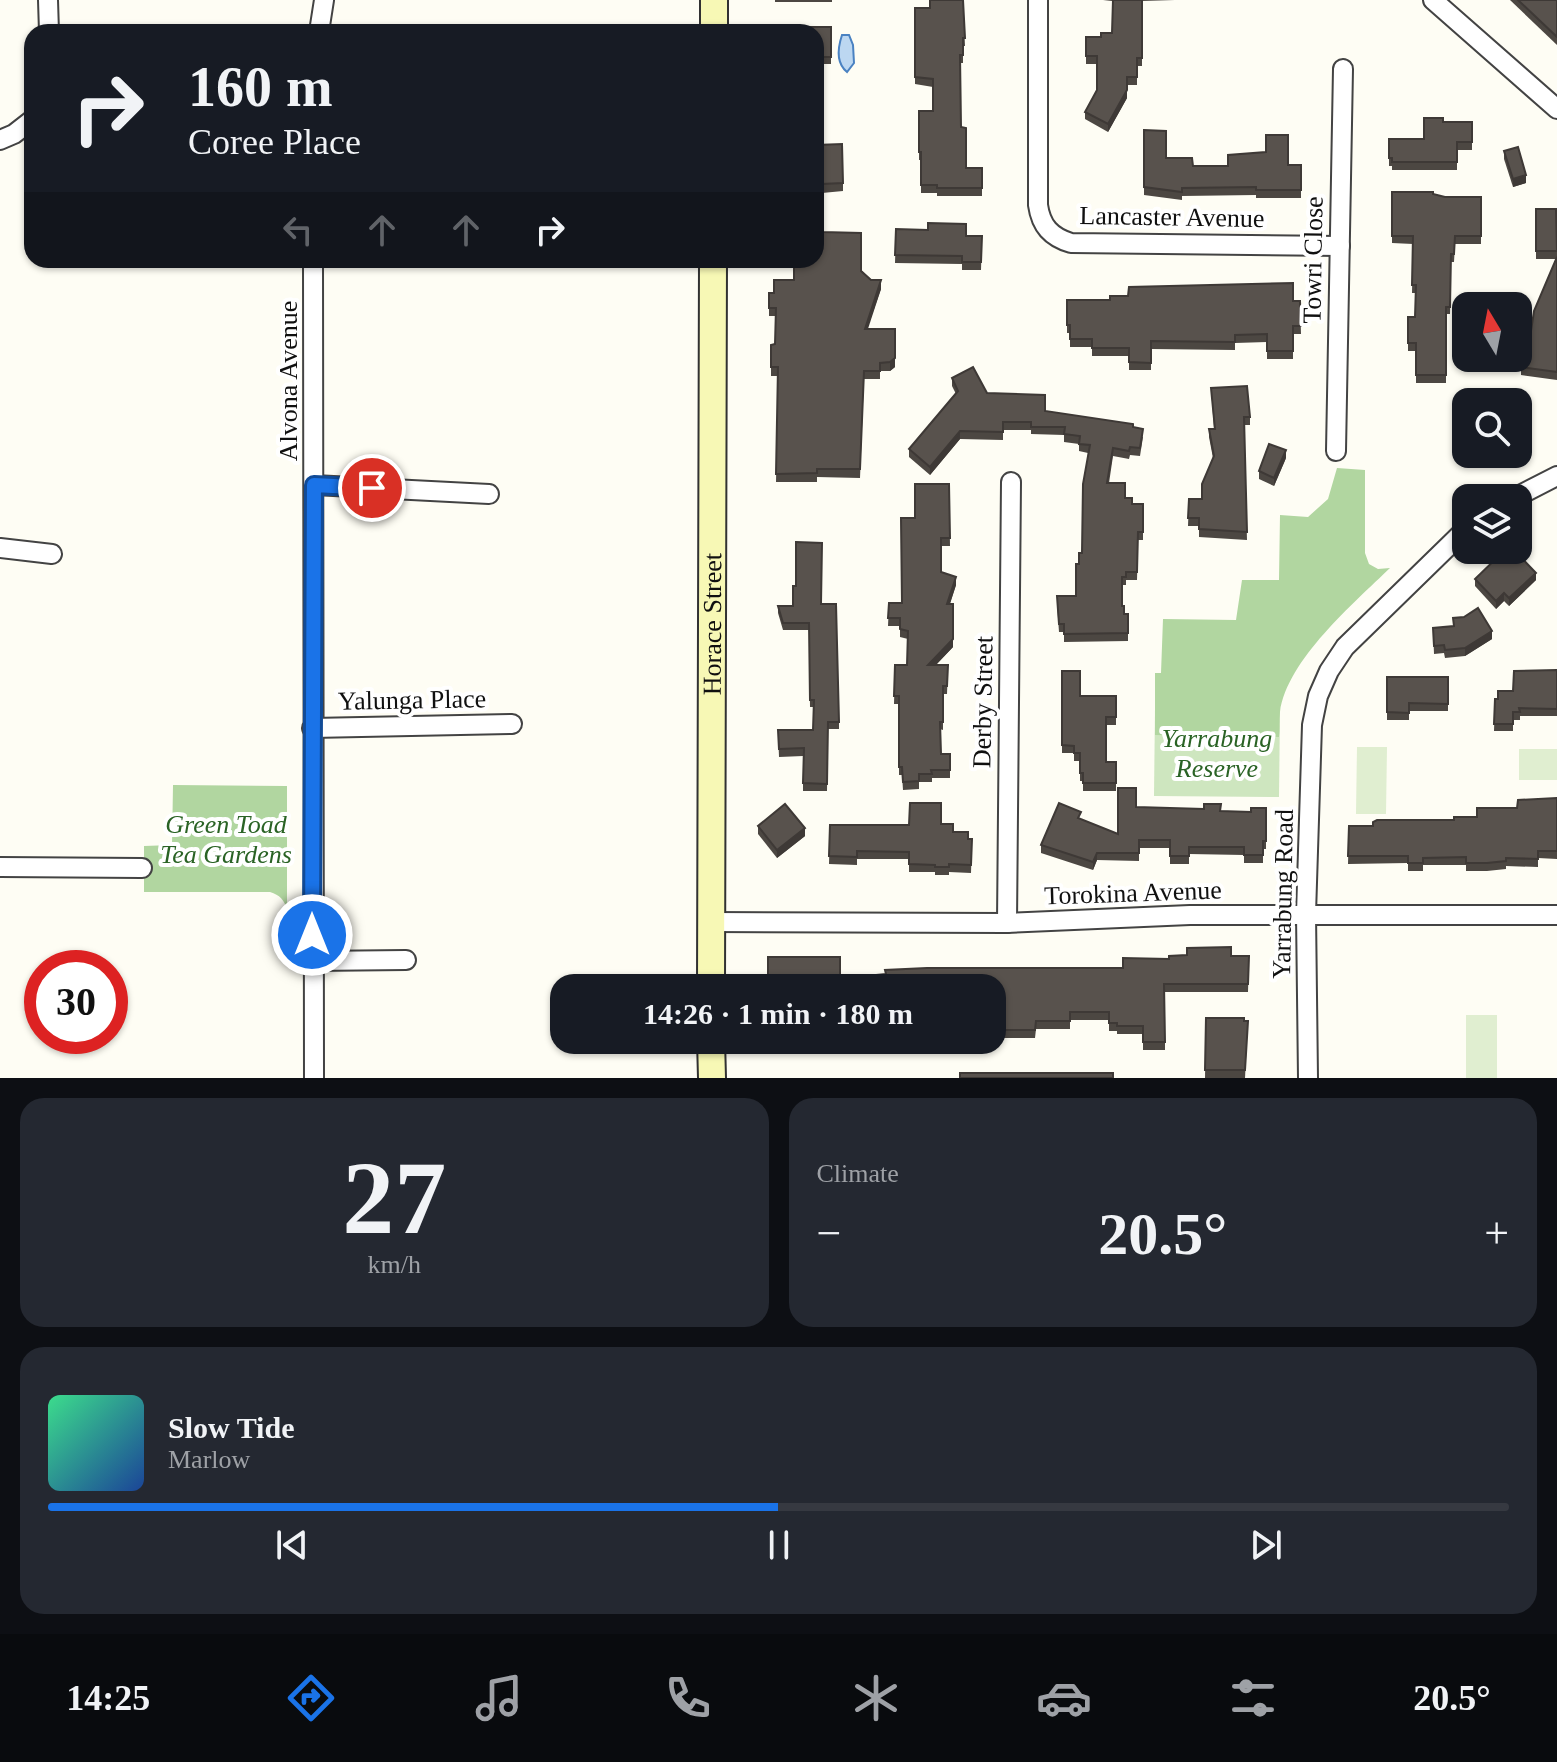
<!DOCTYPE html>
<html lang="en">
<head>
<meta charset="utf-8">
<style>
  :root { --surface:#171b24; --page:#242831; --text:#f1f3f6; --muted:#9ea1a6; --line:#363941; --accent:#1a73e8 }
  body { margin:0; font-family:Georgia,serif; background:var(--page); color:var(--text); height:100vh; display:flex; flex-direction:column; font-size:30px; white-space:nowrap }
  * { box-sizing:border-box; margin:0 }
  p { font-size:26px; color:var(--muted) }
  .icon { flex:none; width:44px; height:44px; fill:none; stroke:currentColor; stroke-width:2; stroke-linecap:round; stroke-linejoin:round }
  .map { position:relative; height:1078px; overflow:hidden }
  .details { display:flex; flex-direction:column; gap:20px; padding:20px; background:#0d0f14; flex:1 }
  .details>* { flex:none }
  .hud { position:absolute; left:24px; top:24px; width:800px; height:244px; border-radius:24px; box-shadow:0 2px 6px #0004; background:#171b24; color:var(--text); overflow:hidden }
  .needle { width:52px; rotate:350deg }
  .controls { position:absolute; left:1452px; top:292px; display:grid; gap:16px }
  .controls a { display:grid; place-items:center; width:80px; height:80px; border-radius:16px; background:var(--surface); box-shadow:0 2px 6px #0004; font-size:40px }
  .speed { position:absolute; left:24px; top:950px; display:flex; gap:16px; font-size:40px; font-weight:700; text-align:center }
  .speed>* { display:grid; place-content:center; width:104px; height:104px; border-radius:50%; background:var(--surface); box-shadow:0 2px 6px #0004; line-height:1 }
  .speed .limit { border:12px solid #d22; background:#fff; color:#111 }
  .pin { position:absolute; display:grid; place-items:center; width:68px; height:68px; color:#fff; margin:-34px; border:4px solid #fff; border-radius:50%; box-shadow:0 2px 8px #0007 }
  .me { position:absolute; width:88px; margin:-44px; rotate:0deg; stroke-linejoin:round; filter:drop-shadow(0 0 6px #0008) }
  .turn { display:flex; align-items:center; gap:28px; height:168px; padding:0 32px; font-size:36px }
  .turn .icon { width:104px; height:104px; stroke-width:2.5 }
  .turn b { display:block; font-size:56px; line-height:68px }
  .lanes { display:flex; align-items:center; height:76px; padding:0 32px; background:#0003; justify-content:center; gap:40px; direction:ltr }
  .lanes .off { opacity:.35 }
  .big { font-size:60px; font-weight:700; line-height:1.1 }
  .details .card { flex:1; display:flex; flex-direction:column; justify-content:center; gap:12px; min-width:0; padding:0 28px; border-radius:24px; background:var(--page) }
  .details .dial { align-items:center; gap:0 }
  .dial b { font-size:104px; line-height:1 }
  .song { display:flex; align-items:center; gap:24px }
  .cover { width:96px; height:96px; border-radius:12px; background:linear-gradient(135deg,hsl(150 70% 55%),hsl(220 70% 35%)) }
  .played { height:8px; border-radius:4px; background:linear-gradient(90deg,var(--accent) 50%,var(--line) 50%) }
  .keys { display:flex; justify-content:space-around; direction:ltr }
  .heat { display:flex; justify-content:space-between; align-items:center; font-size:44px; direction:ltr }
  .details .tiles { flex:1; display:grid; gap:20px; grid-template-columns:1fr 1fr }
  .card:last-child { grid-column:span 2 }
  .trip { position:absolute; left:550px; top:974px; width:456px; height:80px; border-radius:24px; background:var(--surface); box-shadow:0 2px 6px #0004; font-weight:700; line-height:80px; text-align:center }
  .tab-bar { display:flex; height:128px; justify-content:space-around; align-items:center; background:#090b0e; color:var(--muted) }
  .tab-bar .icon { width:56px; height:56px }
  .tab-bar .active { color:var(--accent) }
  .tab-bar b { font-size:36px; color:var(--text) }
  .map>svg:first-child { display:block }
  .green { fill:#cee6bf }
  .forest { fill:#b1d6a0 }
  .pitch { fill:#e0eed0 }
  .water { fill:#bcd7f1; stroke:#4a82c2; stroke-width:2 }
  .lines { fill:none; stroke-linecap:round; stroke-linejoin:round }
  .street-casing { stroke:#434343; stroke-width:22 }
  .secondary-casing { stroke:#323232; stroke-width:30 }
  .street { stroke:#fff; stroke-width:18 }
  .secondary { stroke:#f7f8b5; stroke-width:26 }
  .wall { fill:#4c4742 }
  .shaded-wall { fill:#3e3936 }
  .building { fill:#58524d; stroke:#3e3936; stroke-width:2 }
  .route-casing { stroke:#114b97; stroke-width:20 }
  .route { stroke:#1a73e8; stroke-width:14 }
  .labels { text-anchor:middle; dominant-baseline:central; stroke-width:8; stroke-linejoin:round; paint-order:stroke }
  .street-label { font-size:26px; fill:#101010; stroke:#fff }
  .park-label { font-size:26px; font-style:italic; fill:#2a6325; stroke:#fff }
</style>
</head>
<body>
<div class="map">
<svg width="1557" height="1078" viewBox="0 0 1557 1078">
  <rect width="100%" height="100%" fill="#fefdf4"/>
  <polygon class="green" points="1155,708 1280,709 1279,797 1154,796"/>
  <g class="forest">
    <path d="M1337,468L1365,470V553L1369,564L1378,569L1390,568C1354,603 1287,660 1280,712C1279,720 1280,729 1279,737L1155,735V673H1161L1163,619L1236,620L1242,580H1279L1280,515L1308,517L1328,499Z"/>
    <path d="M173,785L287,786V909C284,900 280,895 270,892H144V846L172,845Z"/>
  </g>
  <g class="pitch">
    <polygon points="1357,747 1387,747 1386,814 1356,814"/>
    <rect x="1519" y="749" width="38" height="31"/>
    <rect x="1466" y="1015" width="31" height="63"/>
  </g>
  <path class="water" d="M842,35H849L853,45L854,63L847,72C836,63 838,47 842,35Z"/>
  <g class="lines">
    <defs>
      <g id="street">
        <polyline points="48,0 49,32"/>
        <path d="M1038,0V205C1041,226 1051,237 1071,243L1340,246"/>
        <polyline points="1433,0 1557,109"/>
        <polyline points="319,32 324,0"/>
        <polyline points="0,140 14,134 32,120"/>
        <polyline points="313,260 314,1078"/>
        <polyline points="1336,451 1343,69"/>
        <polyline points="314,485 489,494"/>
        <polyline points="1514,498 1557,476"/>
        <polyline points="0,548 52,554"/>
        <polyline points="312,728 512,724"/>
        <polyline points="0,867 142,868"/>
        <polyline points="710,922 1007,923 1190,915 1557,915"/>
        <polyline points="1007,923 1011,482"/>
        <polyline points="312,961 406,960"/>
        <polyline points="1308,1078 1306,914 1312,725 1318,696 1329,671 1345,647 1466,529"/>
      </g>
      <g id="secondary">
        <polyline points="714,32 714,0"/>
        <path id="s1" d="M711,988L713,260"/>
        <polyline points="711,1040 712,1078"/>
      </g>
    </defs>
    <use href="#street" class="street-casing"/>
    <use href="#secondary" class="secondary-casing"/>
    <use href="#street" class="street"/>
    <use href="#secondary" class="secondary"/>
  </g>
  <g class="wall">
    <rect x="775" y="0" width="57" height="2"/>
    <polygon points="963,0 965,46 963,46 963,63 960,63 961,127 966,168 982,168 982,196 937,196 937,193 921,193 921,160 919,160 919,111 933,111 933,87 915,84 915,8 930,8"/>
    <polygon points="1103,0 1175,0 1142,1 1142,66 1137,66 1137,85 1127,85 1127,98 1108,132 1085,119 1085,112 1097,90 1097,64 1086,64 1086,37 1101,37 1112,33 1112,1"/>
    <polygon points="1510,0 1557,0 1557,45"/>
    <polygon points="831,27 831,64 816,64 816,32"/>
    <polygon points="1443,122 1472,122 1472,150 1457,150 1457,170 1392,170 1392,166 1389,166 1389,139 1424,139"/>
    <polygon points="1144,130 1166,158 1193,166 1301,165 1301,198 1256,198 1256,195 1182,196 1182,200 1144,195"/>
    <polygon points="816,145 843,183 843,191 822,193 822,232 881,289 867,329 895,329 895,367 890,371 880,371 880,379 864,379 860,478 817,477 817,482 776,482 778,376 771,376 771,345 775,344 776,316 769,316 769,293 774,293 794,280"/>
    <polygon points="1504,151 1526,183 1513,187 1504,159"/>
    <polygon points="1392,192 1433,194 1445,197 1481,197 1481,244 1455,244 1454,262 1451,262 1450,314 1446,314 1446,383 1416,383 1416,351 1408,351 1408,317 1415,317 1416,293 1412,293 1413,244 1392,243"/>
    <polygon points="1536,209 1557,220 1557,380 1521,375 1521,367 1556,259 1536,259"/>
    <polygon points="896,229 966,236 982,236 981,270 962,270 962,264 895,263"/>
    <polygon points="1067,300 1300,301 1301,334 1293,334 1293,359 1267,359 1267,342 1235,343 1235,350 1151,349 1151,370 1129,370 1129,356 1092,356 1092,347 1070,347 1070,333 1067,333"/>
    <polygon points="952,378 987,393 1045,411 1133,427 1143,437 1140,456 1130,455 1129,459 1113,456 1109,483 1132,504 1143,504 1143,540 1138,540 1137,580 1126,580 1126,585 1122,585 1122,606 1124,614 1128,614 1128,641 1064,642 1064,632 1059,632 1057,604 1076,596 1079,564 1082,553 1088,453 1079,451 1079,444 1064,442 1064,435 1031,434 1031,430 1003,430 1003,440 960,439 930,475 909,457 909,449 956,394 952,386"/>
    <polygon points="1211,388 1250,417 1250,425 1244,425 1247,540 1199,537 1199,526 1188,526 1189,499 1202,499 1213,458 1209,437 1209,429 1214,429"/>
    <polygon points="1286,458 1274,486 1259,479 1259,471"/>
    <polygon points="949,484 950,546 941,546 941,572 956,585 950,604 953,647 936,665 948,665 947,694 943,694 943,730 940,729 941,754 950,754 950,778 932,778 932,782 919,782 919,789 903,790 902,775 899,775 899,704 894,704 895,665 907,665 908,639 900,637 900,626 888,626 889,603 902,603 915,518"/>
    <polygon points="1475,579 1536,580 1509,606 1504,601 1496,609 1475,586"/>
    <polygon points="821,604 839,722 839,729 828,729 827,791 803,791 803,756 779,757 778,730 813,730 814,707 810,707 809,630 783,630 778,613 778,606"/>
    <polygon points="1453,618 1492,639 1465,656 1445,658 1444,653 1434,654 1433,628 1453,626"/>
    <polygon points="1557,670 1557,716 1520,716 1520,720 1513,720 1513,731 1494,731 1495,699 1498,699"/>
    <polygon points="1062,671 1080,696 1116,696 1116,725 1106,725 1106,762 1116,762 1116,791 1083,791 1083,781 1080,781 1080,761 1074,761 1074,753 1062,753"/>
    <polygon points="1387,677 1448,677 1448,711 1409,711 1409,720 1387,720"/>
    <polygon points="1557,798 1557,859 1538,858 1538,867 1506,866 1506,869 1487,871 1466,871 1466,865 1423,865 1423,871 1408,871 1408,863 1348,864 1349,826 1373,826 1477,817"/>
    <polygon points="1136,807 1251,812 1266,808 1266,849 1263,849 1263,863 1244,863 1244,855 1189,854 1189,864 1170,864 1170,848 1139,848 1139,861 1097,860 1093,870 1041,853 1041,845 1081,819 1118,834"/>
    <polygon points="941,824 953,832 968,839 972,839 971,873 949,872 949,875 935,875 935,872 909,872 909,859 857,859 857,865 829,864 830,825"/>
    <polygon points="758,826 805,836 777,858 758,834"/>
    <polygon points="1249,956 1248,992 1165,992 1165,1050 1143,1050 1143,1034 1117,1034 1117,1031 1109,1031 1109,1020 1070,1020 1070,1029 1036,1029 1035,1038 992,1038 992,988 1123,968 1169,959"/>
    <rect x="768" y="957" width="72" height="31"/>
    <polygon points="1206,1018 1248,1021 1245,1078 1205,1078"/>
    <polygon points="926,1040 943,1040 943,1047 926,1046"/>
  </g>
  <g class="shaded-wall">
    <polygon points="1127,90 1127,98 1108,132 1108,124"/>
    <polygon points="1526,175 1526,183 1513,187 1513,179"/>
    <polygon points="881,280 881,289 865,338 865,329"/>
    <polygon points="895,358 895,367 890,371 890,362"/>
    <polygon points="960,431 960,439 930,475 930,467"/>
    <polygon points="1286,450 1286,458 1274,486 1274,478"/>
    <polygon points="1536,573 1536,580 1509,606 1509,598"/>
    <polygon points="956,577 956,585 947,612 947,604"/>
    <polygon points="1504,593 1504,601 1496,609 1496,601"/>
    <polygon points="953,604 953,647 928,673 928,665"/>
    <polygon points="1492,631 1492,639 1465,656 1465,648"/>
    <polygon points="805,828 805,836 777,858 777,850"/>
    <polygon points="1097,853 1097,860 1093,870 1093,862"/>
  </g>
  <g class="building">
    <polygon points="930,0 963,0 965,38 963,38 963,55 960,55 961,127 966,128 966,168 982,168 982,188 937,188 937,185 921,185 921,152 919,152 919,111 933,111 933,79 915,77 915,8 930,8"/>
    <polygon points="1113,0 1142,0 1142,58 1137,58 1137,77 1127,77 1127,90 1108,124 1085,112 1097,90 1097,56 1086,56 1086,37 1101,37 1101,33 1112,33"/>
    <polygon points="1518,0 1557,0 1557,37"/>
    <polygon points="798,27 831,27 831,57 816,57 816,32 798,32"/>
    <polygon points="1424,118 1443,118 1443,122 1472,122 1472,142 1457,142 1457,162 1392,162 1392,158 1389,158 1389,139 1424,139"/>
    <polygon points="1144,130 1166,131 1166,158 1192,158 1193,166 1228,166 1228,155 1266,152 1266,135 1288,135 1288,165 1301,165 1301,190 1256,190 1256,187 1182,188 1182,192 1144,187"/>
    <polygon points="842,144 843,183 822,184 822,232 861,233 861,271 871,280 881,280 865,329 895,329 895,358 890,362 880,363 880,371 864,371 860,469 817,469 817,473 776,474 778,367 771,367 771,345 775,344 776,308 769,308 769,293 774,293 774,280 794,280 794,260 816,260 816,145"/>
    <polygon points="1518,147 1526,175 1513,179 1504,151"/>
    <polygon points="1392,192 1433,192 1433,194 1445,197 1481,197 1481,236 1455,236 1454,254 1451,254 1450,307 1446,307 1446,375 1416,375 1416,343 1408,343 1408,317 1415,317 1416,285 1412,285 1413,236 1392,236"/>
    <polygon points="1536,209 1556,209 1557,251 1536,251"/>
    <polygon points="928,223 966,224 966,236 982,236 981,262 962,262 962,256 895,255 896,229 928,230"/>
    <polygon points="1557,257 1557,372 1521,367 1525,344 1529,344 1534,311"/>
    <polygon points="1293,283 1293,301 1300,301 1301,326 1293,326 1293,351 1267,351 1267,334 1235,335 1235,342 1151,341 1151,363 1129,362 1129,348 1092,348 1092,339 1070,339 1070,325 1067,325 1067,300 1110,300 1110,296 1128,296 1129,287"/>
    <polygon points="973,367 987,393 1045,395 1045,411 1133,424 1133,427 1143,429 1140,448 1130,447 1129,451 1113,448 1107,483 1125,483 1125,498 1132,498 1132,504 1143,504 1143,532 1138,532 1137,572 1126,572 1126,577 1122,577 1122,606 1124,606 1124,614 1128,614 1128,633 1064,634 1064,624 1059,624 1057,596 1076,596 1076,564 1079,564 1079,553 1082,553 1083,484 1090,445 1079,444 1080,436 1064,434 1065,427 1031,427 1031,422 1003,422 1003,432 960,431 930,467 909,449 958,391 952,378"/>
    <polygon points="1247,386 1250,417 1244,417 1247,532 1199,529 1199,518 1188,518 1189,499 1202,499 1202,484 1214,456 1209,429 1215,429 1211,388"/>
    <polygon points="1269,444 1286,450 1274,478 1259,471"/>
    <polygon points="915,484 949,484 950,538 941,538 941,572 956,577 947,604 953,604 953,639 928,665 948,665 947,686 943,686 943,722 940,722 941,754 950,754 950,770 931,770 932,774 919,774 919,781 903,782 902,767 899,767 899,696 894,696 895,665 907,665 908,631 900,629 900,618 888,618 889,603 902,603 901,518 915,518"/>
    <polygon points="796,542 822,543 821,604 836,604 839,722 828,722 827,784 803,783 804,748 779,749 778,730 813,730 814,700 810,700 809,623 783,623 778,606 793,606 793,586 796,586"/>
    <polygon points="1505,550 1514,550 1536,573 1509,598 1504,593 1496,601 1475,579"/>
    <polygon points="1478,608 1492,631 1465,648 1445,650 1444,645 1434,646 1433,628 1454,626 1453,618 1464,617"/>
    <polygon points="1557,670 1557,709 1519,708 1520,712 1513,712 1513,724 1494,724 1495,699 1498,699 1498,691 1513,691 1514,671"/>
    <polygon points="1062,671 1080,671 1080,696 1116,696 1116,717 1106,717 1106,762 1116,762 1116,783 1083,783 1083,773 1080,773 1080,753 1074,753 1074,746 1062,745"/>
    <polygon points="1387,677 1448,677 1448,704 1409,703 1409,713 1387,712"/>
    <polygon points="1118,788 1136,788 1136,807 1204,809 1204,804 1221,804 1220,811 1251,812 1251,808 1266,808 1266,841 1263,841 1263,855 1244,855 1244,847 1189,847 1189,856 1170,856 1170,840 1139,840 1139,853 1097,853 1093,862 1041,845 1059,803 1081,812 1078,818 1118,834"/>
    <polygon points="1557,798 1557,851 1538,851 1538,859 1506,858 1506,861 1487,863 1466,863 1466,857 1423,858 1423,863 1408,863 1408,856 1348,856 1349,826 1373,826 1373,822 1377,820 1454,820 1454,817 1477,817 1477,808 1517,808 1518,800"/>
    <polygon points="910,803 941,803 941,824 953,824 953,832 968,832 968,839 972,839 971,865 949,864 949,867 935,867 935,865 909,864 909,852 857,851 857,857 829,856 830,825 909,825"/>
    <polygon points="785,804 805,828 777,850 758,826"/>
    <polygon points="1231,947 1231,956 1249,956 1248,984 1164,984 1165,1042 1143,1042 1143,1026 1117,1026 1117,1023 1109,1023 1109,1012 1070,1012 1070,1021 1036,1021 1035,1030 992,1030 992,988 866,988 867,976 886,974 885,970 927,968 1123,968 1123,958 1169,959 1169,956 1187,955 1187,948"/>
    <polygon points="768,957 840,957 840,987 768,986"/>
    <polygon points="1206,1018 1244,1018 1244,1021 1248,1021 1245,1070 1205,1070"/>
    <rect x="960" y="1073" width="153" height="5"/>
  </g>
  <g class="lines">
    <defs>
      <polyline id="route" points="312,935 314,485 372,488"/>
    </defs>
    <use href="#route" class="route-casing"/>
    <use href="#route" class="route"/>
  </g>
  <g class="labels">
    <g class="street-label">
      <text transform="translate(1172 217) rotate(1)">Lancaster Avenue</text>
      <text transform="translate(1313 260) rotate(-89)">Towri Close</text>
      <text transform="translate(288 381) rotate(-90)">Alvona Avenue</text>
      <text stroke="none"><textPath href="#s1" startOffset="364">Horace Street</textPath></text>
      <text transform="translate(412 700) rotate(-1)">Yalunga Place</text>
      <text transform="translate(983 702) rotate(-89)">Derby Street</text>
      <text transform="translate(1133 893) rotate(-2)">Torokina Avenue</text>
      <text transform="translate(1283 894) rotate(-89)">Yarrabung Road</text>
    </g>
    <g class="park-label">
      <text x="1217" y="738">Yarrabung<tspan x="1217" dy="30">Reserve</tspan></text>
      <text x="226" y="824">Green Toad<tspan x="226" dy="30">Tea Gardens</tspan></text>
    </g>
  </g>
</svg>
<div class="controls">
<a><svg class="needle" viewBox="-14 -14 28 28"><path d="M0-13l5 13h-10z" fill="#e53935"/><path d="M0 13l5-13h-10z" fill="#9ea1a6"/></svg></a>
<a><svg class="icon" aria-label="search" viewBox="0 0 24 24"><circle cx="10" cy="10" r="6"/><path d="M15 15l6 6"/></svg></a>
<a><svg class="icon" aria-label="layers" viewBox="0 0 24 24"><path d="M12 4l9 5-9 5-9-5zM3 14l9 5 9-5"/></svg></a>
</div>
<div class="speed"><div class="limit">30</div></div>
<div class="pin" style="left:372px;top:488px;background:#d93025"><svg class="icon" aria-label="arrive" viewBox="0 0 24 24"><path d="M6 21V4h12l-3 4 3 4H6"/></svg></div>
<svg class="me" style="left:312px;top:935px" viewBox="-20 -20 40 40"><circle r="17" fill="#1a73e8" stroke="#fff" stroke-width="3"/><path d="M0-11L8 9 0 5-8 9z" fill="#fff"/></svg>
<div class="trip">14:26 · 1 min · 180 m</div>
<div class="hud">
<div class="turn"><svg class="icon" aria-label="right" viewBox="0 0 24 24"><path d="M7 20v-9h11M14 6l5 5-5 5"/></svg><div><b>160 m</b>Coree Place</div></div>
<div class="lanes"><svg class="icon off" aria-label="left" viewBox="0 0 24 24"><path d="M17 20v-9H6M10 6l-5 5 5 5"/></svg><svg class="icon off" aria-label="ahead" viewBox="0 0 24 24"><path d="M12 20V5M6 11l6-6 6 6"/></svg><svg class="icon off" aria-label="ahead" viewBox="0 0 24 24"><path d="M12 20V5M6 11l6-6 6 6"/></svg><svg class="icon" aria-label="right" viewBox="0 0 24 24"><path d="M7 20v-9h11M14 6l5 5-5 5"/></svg></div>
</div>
</div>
<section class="details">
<div class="tiles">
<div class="card dial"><b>27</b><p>km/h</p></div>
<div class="card"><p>Climate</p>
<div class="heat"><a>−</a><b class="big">20.5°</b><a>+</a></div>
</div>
<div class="card">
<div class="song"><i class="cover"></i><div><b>Slow Tide</b><p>Marlow</p></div></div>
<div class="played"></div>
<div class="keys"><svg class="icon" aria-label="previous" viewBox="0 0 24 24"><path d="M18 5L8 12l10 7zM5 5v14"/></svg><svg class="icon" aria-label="pause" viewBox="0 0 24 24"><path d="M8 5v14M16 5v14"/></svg><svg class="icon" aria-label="next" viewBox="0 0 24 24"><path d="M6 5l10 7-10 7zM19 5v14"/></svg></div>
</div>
</div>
</section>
<nav class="tab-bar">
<b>14:25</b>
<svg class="icon active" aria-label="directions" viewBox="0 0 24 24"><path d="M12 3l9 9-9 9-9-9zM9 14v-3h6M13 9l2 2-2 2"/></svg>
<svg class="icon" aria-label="music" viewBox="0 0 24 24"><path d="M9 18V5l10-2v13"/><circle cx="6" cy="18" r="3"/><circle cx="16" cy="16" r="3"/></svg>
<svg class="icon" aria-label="phone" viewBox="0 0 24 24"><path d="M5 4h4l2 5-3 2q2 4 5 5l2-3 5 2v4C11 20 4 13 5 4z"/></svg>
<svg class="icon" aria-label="climate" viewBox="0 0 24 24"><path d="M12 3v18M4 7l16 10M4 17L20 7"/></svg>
<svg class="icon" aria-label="car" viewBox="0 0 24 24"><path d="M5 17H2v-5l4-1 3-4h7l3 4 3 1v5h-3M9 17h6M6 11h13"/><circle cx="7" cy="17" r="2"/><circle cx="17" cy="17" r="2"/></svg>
<svg class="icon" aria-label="filters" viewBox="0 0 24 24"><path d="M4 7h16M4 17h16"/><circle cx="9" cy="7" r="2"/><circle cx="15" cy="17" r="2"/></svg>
<b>20.5°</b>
</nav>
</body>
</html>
